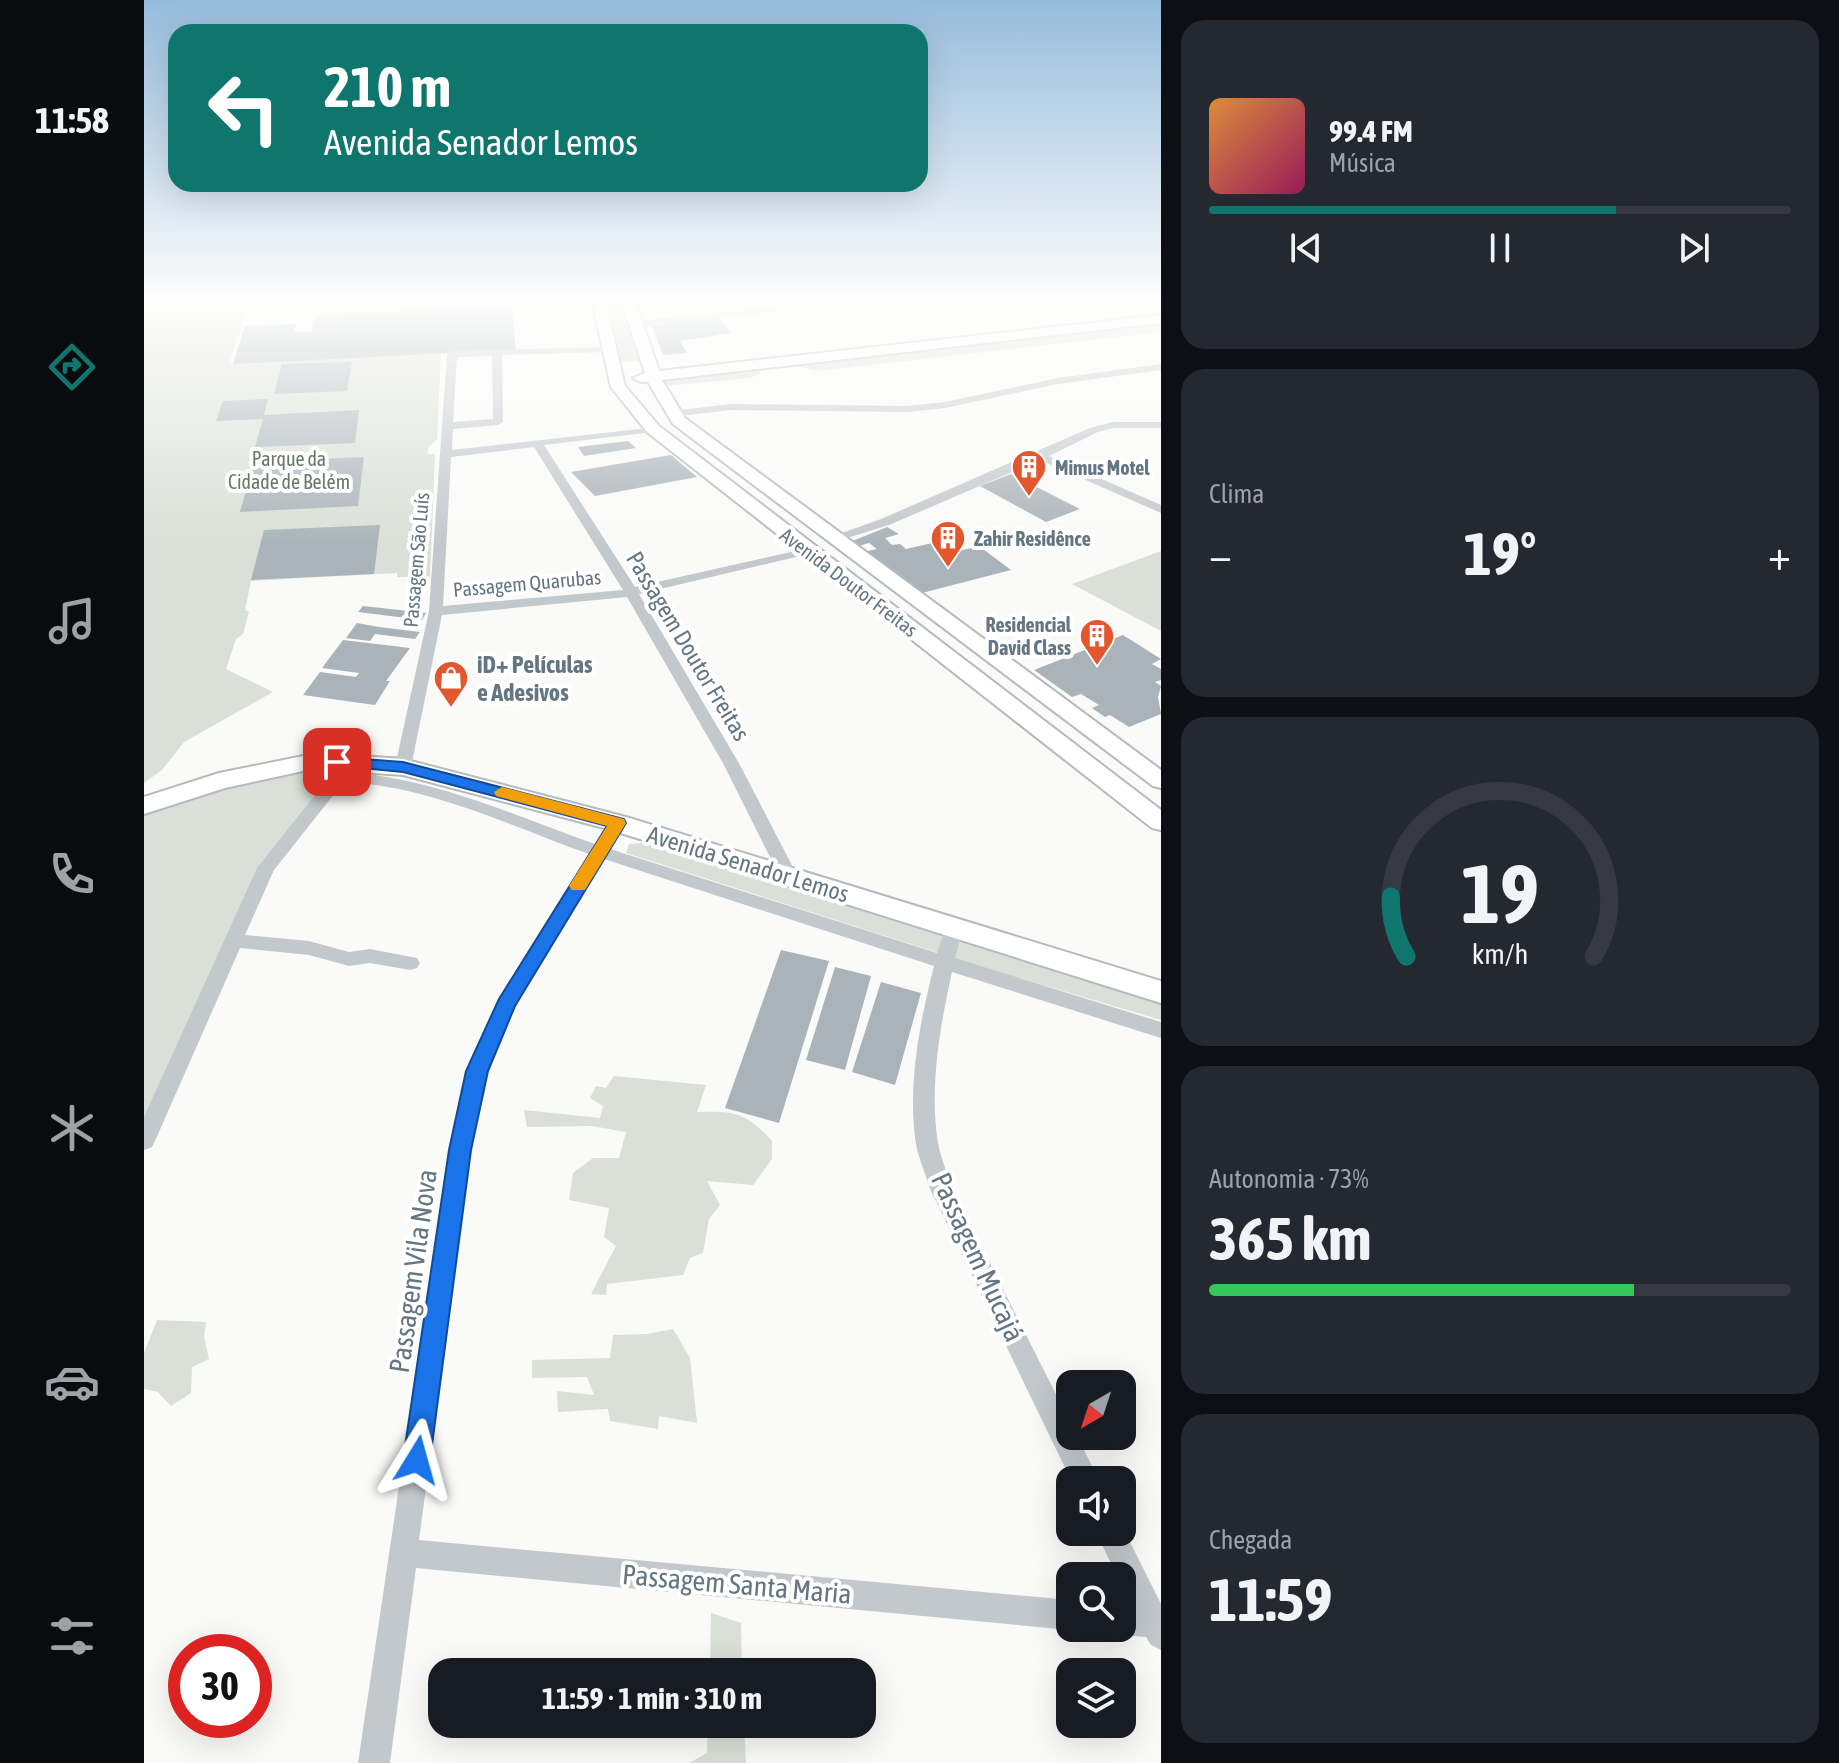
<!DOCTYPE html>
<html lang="pt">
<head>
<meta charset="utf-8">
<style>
  :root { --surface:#171b24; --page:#242831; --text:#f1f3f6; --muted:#9ea1a6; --line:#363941; --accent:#0f766e }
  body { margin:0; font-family:"Asap Condensed",sans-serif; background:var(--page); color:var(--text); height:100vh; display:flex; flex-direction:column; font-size:30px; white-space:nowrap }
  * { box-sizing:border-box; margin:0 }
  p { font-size:26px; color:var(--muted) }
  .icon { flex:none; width:44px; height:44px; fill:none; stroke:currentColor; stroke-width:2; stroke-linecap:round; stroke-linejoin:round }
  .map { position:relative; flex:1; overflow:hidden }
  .panel { display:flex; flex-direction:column; gap:20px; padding:20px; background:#0d0f14; width:678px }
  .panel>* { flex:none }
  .hud { position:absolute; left:24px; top:24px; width:760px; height:168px; border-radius:24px; box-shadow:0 8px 32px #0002; background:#0f766e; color:#fff; overflow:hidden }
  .needle { width:52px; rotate:219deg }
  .tools { position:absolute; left:912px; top:1370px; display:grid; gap:16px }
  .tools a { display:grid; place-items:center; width:80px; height:80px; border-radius:16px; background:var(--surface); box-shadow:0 8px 32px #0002; font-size:40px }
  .speed { position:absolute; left:24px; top:1634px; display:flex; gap:16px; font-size:40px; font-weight:700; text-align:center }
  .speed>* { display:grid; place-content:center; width:104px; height:104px; border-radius:50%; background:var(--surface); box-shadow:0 8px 32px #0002; line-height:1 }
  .speed .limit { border:12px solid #d22; background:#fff; color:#111 }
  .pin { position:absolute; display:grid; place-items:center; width:68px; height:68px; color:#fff; margin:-34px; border-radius:16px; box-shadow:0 4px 12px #0006 }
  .me { position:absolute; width:88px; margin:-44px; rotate:8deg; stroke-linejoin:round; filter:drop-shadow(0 0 6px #0008) }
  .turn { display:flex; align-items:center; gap:28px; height:168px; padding:0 24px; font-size:36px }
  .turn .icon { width:104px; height:104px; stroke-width:2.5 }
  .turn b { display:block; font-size:56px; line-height:68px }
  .big { font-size:60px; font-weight:700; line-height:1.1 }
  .panel .widget { flex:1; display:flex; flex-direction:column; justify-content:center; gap:12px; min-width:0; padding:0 28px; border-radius:24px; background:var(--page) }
  .panel .dial { align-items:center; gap:0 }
  .dial svg { height:208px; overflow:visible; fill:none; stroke:var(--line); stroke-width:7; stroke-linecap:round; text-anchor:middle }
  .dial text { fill:var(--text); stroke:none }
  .song { display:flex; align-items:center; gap:24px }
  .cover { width:96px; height:96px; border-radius:12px; background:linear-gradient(135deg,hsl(30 70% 55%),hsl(330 70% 35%)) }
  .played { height:8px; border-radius:4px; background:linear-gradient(90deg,var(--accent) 70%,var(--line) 70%) }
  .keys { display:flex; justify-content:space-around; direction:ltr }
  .heat { display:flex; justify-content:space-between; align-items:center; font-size:44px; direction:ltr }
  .charge { height:12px; border-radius:6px; background:linear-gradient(90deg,#34c759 73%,var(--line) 0) }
  .trip { position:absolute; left:284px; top:1658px; width:448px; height:80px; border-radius:24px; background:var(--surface); box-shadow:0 8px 32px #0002; font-weight:700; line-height:80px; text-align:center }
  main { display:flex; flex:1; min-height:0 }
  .tabs { display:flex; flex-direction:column; width:144px; justify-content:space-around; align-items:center; background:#090b0e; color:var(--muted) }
  .tabs .icon { width:56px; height:56px }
  .tabs .active { color:var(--accent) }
  .tabs b { font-size:36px; color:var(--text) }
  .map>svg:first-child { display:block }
  .green { fill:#dadfd7 }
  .building { fill:#aab3b9 }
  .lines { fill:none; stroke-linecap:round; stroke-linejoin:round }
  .secondary-casing { stroke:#b3babf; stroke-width:4 }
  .primary-casing { stroke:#b5babe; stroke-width:4 }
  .minor { fill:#c3c8cc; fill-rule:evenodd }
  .secondary { fill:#fff; fill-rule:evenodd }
  .primary { fill:#fff; fill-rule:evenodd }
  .route { fill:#1a73e8; stroke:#114b97; stroke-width:2 }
  .slow { fill:#f59e0b }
  .labels { text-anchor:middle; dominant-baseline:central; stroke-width:8; stroke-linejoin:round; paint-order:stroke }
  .far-park-label { font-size:20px; fill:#687a64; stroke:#fff }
  .far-poi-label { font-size:20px; font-weight:bold; fill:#657683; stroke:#fff; text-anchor:start }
  .far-street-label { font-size:20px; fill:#657683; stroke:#fff }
  .street-label { font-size:24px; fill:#657683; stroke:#fff }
  .poi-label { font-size:24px; font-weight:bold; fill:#657683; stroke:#fff; text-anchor:start }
  .near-street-label { font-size:28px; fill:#657683; stroke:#fff }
</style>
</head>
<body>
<main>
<nav class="tabs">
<b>11:58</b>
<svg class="icon active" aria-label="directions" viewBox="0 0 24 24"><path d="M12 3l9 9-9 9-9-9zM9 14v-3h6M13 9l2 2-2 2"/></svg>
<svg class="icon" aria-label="music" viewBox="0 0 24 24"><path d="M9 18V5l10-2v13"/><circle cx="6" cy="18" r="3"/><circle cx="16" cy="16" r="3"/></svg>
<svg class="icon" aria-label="phone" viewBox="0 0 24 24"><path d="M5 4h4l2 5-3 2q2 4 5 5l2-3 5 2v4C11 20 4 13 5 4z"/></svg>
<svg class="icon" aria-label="climate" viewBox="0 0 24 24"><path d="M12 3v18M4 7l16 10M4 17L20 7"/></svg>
<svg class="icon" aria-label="car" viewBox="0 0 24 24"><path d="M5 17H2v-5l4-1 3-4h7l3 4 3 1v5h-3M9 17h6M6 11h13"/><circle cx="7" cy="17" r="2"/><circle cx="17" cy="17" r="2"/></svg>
<svg class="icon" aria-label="filters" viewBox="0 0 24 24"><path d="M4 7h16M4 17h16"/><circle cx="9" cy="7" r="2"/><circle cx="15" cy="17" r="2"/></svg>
</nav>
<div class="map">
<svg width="1017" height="1763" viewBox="0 0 1017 1763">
  <rect width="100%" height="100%" fill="#fafaf8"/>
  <g class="green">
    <polygon points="0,300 107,300 85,363 297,354 293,439 284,448 284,454 291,454 286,577 253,577 253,573 107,581 101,610 105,612 99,634 92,639 82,669 129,692 40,742 18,770 0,783"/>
    <polygon points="462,300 481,300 502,360 477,362"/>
    <polygon points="1017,324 1017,332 673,371 651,366 667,359"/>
    <polygon points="605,368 618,373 606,378 521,386 518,378"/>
    <polygon points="1017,551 1017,631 928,584"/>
    <polygon points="212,763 122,868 0,1141 0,806 75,781"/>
    <polygon points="513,842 1017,998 1017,1020 848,970 482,853 485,844"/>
    <path d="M470,1076L562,1085L553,1112C591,1111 601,1112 628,1141V1159L609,1185L563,1181L576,1205L565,1219L559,1253L546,1258L539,1275L463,1284L462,1295L447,1294L472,1246L460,1237L465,1208L425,1200L429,1173L449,1158H475L482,1132L448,1126L383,1127L380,1110L456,1118L459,1106L446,1098L452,1086L462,1088Z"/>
    <polygon points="13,1320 62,1322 60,1337 65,1359 48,1367 47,1393 27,1406 14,1392 0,1389 0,1353"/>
    <polygon points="529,1329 546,1358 553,1423 515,1416 514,1429 466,1421 464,1409 414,1412 413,1391 450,1395 443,1377 388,1378 388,1360 466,1358 469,1335 503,1334"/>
    <polygon points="567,1613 597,1623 598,1672 566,1672"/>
    <polygon points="564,1724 600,1724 602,1763 545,1763 563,1753"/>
  </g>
  <g class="building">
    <polygon points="368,307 372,350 89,364 101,326 152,324 150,332 167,332 172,314"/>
    <polygon points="576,318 587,333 536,341 543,353 519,355 508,326"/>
    <polygon points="208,362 203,391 130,394 138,364"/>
    <polygon points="124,399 120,415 215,410 211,443 111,447 119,419 72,421 79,401"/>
    <polygon points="484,441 492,448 440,456 434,447"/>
    <polygon points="527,455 553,477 451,496 427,472"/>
    <polygon points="220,457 214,506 96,512 110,462"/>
    <polygon points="867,474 936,509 902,522 836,486"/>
    <polygon points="236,525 230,574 107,580 120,530"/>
    <polygon points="743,527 755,534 741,538 748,545 756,544 762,549 793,542 807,553 835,546 867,570 774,594 720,552 733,549 725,543 715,546 706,542"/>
    <polygon points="219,606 282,613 278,620 214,612"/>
    <polygon points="213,623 235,627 276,632 271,639 231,634 226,641 202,638"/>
    <polygon points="979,635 1017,659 1008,664 1017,669 1017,680 1011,682 1017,686 1014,697 1017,714 985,727 966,715 961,717 948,708 955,705 937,694 928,697 890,670"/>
    <polygon points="199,640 266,648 242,681 246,681 231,705 159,695 176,672 212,677 215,673 178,668"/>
    <polygon points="637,950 685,961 635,1123 581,1108"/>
    <polygon points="691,967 727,976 701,1070 662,1060"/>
    <polygon points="737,982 777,993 751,1085 708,1072"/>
  </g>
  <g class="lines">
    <defs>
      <g id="secondary">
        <polygon points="448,300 461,300 481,386 515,426 1017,810 1017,830 1008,828 503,432 467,387"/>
        <polygon points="477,300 491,300 515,371 1017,315 1017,323 518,380 541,418 1017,770 1017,788 1009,786 529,424 504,382 496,382 489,378 501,373"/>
      </g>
      <polygon id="primary" points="174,753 259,759 482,817 1017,981 1017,1003 464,829 259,775 174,769 159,771 81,788 0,814 0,797 75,773"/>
    </defs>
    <use href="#secondary" class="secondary-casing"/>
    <use href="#primary" class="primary-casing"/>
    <g class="minor">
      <polygon points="704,300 733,300 492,327 487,324 492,321"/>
      <path d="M468,347L470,349L465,352L358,355L359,422L354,425L309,429L308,450L513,427L515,429L509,432L400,445L491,587L669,547V553L495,594L596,765L654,877L651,881L645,883L636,877L580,765L483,597L298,615L267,767L259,772L251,767L285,611L303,354L308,351ZM348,356L349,419L309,422L313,357ZM390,447L479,590L299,606L307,457Z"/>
      <polygon points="1017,364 1017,370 914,384 801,408 763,412 587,410 527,417 522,414 527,411 587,404 763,406 801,402 914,378"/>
      <polygon points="969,422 1017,422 1017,428 969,428 954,432 905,456 1017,505 1017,513 896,460 745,525 690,542 684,538 737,519 946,428"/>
      <path d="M202,772C289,778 370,815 451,844L467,819H479L482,823L466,849L793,953L803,923H817L819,928L811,958L1017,1022V1038L808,972C796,1026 785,1088 794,1143C797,1159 804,1175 809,1190L926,1422V1436H933L955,1480H927L787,1191C782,1175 775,1160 772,1144C763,1086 776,1021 790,966L460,859L371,1006L343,1071L327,1150L275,1540L926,1600V1628H930L926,1630L272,1568L246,1763H214L305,1150L323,1071L352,1004L445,854C367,826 289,788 206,782L187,798L130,870L101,935L165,941L205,952L226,949L273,958L276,963L273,968L266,970L226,963L205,966L165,955L96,948L11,1141L8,1147L0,1150V1117L113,868L175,790Z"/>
      <polygon points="978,1526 1017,1604 1017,1650 1007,1645 1002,1637 978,1635 967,1628 978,1628 978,1605 987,1606 978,1587 978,1576 973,1576 952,1532 978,1532"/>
    </g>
    <use href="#secondary" class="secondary"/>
    <use href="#primary" class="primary"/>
  </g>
  <linearGradient id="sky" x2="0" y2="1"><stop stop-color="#96bcdc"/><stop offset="0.55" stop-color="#fdfdfc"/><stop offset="1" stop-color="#fdfdfc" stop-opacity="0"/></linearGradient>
  <rect width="1017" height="547" fill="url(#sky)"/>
  <polygon class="route" points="193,757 259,762 480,819 482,823 371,1006 344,1071 327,1150 286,1460 282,1470 273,1474 263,1470 259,1460 305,1150 322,1071 355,999 463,826 259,772 187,765 185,762"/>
  <polygon class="slow" points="358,787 480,819 482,823 441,890 428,890 425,886 463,826 352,796 350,792"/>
  <defs>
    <symbol id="building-pin" viewBox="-11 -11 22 30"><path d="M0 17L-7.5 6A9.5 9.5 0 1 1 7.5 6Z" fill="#e4572e" stroke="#fff"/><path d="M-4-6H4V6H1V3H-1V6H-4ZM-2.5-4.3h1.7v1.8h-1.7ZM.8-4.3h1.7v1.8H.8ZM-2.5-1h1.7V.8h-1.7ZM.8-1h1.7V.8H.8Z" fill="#fff"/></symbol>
    <symbol id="shop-pin" viewBox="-11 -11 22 30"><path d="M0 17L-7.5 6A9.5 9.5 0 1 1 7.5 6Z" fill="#e4572e" stroke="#fff"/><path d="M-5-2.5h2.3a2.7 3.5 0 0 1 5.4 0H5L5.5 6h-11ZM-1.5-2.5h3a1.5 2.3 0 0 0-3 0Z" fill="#fff"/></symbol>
  </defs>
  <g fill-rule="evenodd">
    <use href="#building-pin" x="865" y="447" width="40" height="54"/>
    <use href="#building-pin" x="784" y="518" width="40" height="54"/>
    <use href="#building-pin" x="933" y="616" width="40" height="54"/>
    <use href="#shop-pin" x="287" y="658" width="40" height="54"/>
  </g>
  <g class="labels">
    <g class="far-park-label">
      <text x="145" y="458">Parque da<tspan x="145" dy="23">Cidade de Belém</tspan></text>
    </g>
    <g class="far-poi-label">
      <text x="911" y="467">Mimus Motel</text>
      <text x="830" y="538">Zahir Residênce</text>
      <text x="927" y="624" text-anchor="end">Residencial<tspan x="927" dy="23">David Class</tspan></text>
    </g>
    <g class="far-street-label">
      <text transform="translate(272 560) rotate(-85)">Passagem São Luís</text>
      <text transform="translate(705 582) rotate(37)">Avenida Doutor Freitas</text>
      <text transform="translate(383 583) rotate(-5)">Passagem Quarubas</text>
    </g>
    <g class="street-label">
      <text transform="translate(544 646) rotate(59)">Passagem Doutor Freitas</text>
      <text transform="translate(604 864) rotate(17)">Avenida Senador Lemos</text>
    </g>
    <g class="poi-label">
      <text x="333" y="664">iD+ Películas<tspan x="333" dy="28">e Adesivos</tspan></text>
    </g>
    <g class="near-street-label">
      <text transform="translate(834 1257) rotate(65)">Passagem Mucajá</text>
      <text transform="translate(269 1271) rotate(-82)">Passagem Vila Nova</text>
      <text transform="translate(593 1584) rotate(5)">Passagem Santa Maria</text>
    </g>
  </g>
</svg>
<div class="tools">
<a><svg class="needle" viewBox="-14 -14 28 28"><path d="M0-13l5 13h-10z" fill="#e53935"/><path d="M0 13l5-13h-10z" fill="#9ea1a6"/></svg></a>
<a><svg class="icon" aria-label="sound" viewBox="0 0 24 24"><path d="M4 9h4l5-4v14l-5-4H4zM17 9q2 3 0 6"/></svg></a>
<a><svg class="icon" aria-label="search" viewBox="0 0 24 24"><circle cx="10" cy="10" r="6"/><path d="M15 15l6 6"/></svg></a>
<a><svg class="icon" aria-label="layers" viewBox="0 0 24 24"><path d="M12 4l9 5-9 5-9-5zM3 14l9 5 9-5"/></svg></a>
</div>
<div class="speed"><div class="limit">30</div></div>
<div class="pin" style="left:193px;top:762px;background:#d93025"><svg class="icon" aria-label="arrive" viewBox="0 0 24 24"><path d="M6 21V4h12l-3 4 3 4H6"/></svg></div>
<svg class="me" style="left:273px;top:1460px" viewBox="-20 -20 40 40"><path d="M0-17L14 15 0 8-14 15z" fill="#1a73e8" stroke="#fff" stroke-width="4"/></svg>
<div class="trip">11:59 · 1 min · 310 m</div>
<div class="hud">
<div class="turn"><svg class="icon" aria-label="left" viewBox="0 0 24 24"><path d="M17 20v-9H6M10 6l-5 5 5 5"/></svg><div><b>210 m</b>Avenida Senador Lemos</div></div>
</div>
</div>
<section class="panel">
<div class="widget">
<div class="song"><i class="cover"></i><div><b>99.4 FM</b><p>Música</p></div></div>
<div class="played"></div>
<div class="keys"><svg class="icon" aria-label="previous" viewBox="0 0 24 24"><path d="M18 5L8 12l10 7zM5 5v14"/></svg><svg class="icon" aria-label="pause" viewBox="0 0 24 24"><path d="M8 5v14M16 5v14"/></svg><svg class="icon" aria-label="next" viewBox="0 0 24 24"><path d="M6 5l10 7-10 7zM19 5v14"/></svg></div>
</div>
<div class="widget"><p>Clima</p>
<div class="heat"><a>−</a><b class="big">19°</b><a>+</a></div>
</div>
<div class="widget dial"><svg viewBox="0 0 100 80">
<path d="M14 69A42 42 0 1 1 86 69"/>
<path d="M14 69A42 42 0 0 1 8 46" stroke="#0f766e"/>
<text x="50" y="56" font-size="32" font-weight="700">19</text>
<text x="50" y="72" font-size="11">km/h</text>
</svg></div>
<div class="widget"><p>Autonomia · 73%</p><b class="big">365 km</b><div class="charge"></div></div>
<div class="widget"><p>Chegada</p><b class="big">11:59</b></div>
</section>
</main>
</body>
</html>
